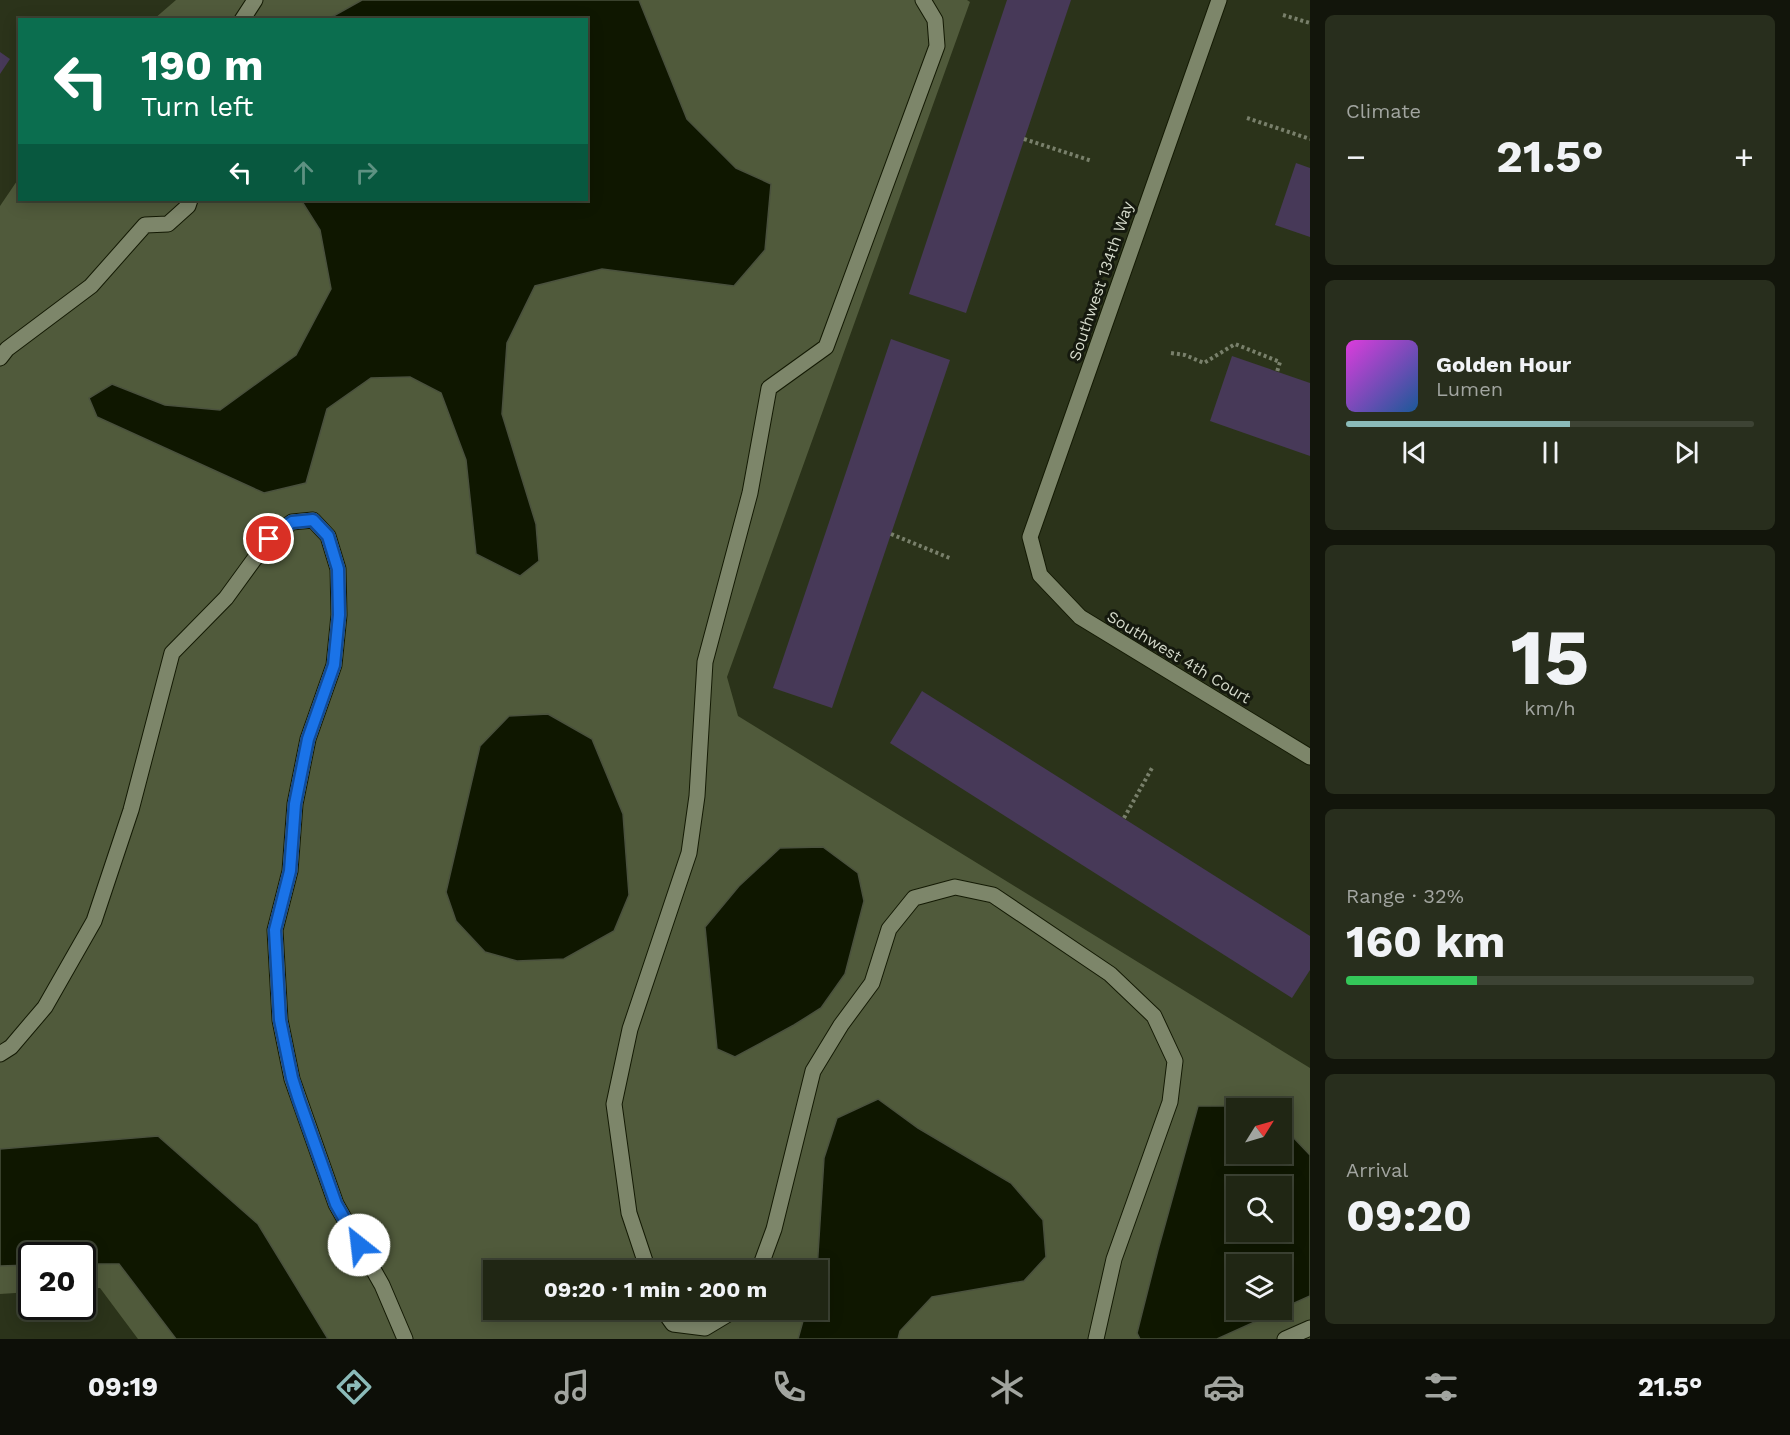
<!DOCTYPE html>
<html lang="en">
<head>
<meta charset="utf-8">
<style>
  :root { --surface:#202614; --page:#282e1d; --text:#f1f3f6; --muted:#a2a5a0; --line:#3d4334; --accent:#8bbbb9 }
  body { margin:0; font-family:"Work Sans",sans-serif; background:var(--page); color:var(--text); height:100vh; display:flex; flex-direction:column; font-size:22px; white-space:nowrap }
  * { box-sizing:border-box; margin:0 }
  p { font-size:20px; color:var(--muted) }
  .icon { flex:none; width:33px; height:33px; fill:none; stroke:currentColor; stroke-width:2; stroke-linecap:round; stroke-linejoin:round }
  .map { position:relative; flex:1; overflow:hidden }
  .panel { display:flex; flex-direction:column; gap:15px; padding:15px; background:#12150b; width:480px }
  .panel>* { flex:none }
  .banner { position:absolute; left:18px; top:18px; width:570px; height:183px; border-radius:0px; box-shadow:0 3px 15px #0003,0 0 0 2px var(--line); background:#0b6e4f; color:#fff; overflow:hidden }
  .needle { width:39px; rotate:53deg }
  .tools { position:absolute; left:1226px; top:1098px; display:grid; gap:12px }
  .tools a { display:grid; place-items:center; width:66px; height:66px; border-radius:0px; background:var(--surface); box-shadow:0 3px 15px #0003,0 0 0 2px var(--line); font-size:30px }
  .speed { position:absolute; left:18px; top:1242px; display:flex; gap:12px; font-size:30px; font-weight:700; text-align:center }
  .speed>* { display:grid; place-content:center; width:78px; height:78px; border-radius:50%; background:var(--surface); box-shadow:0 3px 15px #0003,0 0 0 2px var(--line); line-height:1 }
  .speed .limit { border:3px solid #111; border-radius:9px; background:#fff; color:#111 }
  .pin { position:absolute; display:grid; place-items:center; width:51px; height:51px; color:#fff; margin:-26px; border:3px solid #fff; border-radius:50%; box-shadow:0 2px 6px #0007 }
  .me { position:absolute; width:66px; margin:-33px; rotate:331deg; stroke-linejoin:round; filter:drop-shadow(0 0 4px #0008) }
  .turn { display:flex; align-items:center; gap:21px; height:126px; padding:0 24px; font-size:27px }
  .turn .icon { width:78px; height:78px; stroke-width:2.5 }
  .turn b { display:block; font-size:42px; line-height:51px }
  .lanes { display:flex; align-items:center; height:57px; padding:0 24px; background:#0003; justify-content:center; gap:30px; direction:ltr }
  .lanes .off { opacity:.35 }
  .big { font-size:45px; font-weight:700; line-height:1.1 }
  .panel .tile { flex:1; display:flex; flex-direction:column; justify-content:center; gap:9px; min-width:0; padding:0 21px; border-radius:9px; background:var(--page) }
  .panel .dial { align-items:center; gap:0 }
  .dial b { font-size:78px; line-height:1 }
  .song { display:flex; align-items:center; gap:18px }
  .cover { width:72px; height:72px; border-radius:9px; background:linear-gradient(135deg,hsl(300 70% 55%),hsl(210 70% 35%)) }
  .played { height:6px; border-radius:3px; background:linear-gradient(90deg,var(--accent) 55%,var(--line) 55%) }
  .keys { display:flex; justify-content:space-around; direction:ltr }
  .heat { display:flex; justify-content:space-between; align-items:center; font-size:33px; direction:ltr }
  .charge { height:9px; border-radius:4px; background:linear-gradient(90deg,#34c759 32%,var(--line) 0) }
  .trip { position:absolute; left:483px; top:1260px; width:345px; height:60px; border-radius:0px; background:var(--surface); box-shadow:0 3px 15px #0003,0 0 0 2px var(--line); font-weight:700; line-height:60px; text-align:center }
  .menu { display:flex; height:96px; justify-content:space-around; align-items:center; background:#0d0f08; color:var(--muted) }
  .menu .icon { width:42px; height:42px }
  .menu .selected { color:var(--accent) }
  .menu b { font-size:27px; color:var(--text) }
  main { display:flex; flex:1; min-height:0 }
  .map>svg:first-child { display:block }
  .green { fill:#505a3b; fill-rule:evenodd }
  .water { fill:#0f1700; stroke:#4a513d; stroke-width:1.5; fill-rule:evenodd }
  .building { fill:#473958 }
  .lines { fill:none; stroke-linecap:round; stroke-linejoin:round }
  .minor-casing { stroke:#141a04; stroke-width:17 }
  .path { stroke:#79806b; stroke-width:4; stroke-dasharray:3 3; stroke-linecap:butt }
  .minor { stroke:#7d866a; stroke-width:15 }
  .route-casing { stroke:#114b97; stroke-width:15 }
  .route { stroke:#1a73e8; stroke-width:10 }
  .labels { text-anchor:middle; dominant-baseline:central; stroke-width:6; stroke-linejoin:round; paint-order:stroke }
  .street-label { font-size:16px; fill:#d4d9ca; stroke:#15190e }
</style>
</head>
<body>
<main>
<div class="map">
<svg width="1310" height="1339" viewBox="0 0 1310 1339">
  <rect width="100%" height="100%" fill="#2b331a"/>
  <path class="green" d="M176,0H967L970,2L727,677L738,716L1310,1068V1339H138L100,1288L83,1289L82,1256H32L31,1292L0,1294V206L19,178L20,200H586V20L154,19ZM1236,1108H1281V1154H1236ZM1236,1186H1281V1232H1236ZM1236,1264H1281V1310H1236ZM494,1270H818V1310H494Z"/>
  <g class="water">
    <polygon points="362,0 639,0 687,119 736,168 771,184 765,250 734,286 602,269 535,286 507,343 502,414 536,524 539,561 520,576 476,554 466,460 441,393 410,377 371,378 327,409 306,483 264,493 97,417 89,398 112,384 165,405 220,410 296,355 331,289 320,230 301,200 586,200 586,20 328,19"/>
    <polygon points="548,714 592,739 623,814 629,895 614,931 564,959 517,961 485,952 456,921 446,892 480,746 509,716"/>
    <polygon points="823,847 858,873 864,901 845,974 821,1008 794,1025 735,1057 717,1049 705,927 739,886 780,848"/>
    <polygon points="878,1099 918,1128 1011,1183 1043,1220 1046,1257 1024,1281 932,1297 900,1331 898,1339 798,1339 806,1310 818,1310 817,1270 824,1158 837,1118"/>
    <path d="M1198,1106H1247L1251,1108H1236V1154H1281V1128L1291,1135L1310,1155V1296L1281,1309V1264H1236V1310H1281L1217,1339H1140L1137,1333L1158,1250ZM1281,1186V1232H1236V1186Z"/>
    <polygon points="158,1136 258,1224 328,1339 176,1339 119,1264 83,1264 82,1256 32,1256 31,1265 0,1266 0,1149"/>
  </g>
  <g class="building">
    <polygon points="1007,0 1071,0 966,313 909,294"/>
    <polygon points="0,52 10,59 0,74"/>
    <polygon points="1296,163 1310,168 1310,237 1275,225"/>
    <polygon points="891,339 950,360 832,708 773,688"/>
    <polygon points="1232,356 1310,383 1310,456 1210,421"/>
    <polygon points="922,691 1310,936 1310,970 1292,998 890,743"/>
  </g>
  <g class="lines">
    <defs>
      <g id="minor">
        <polyline points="1219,0 1030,537 1040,575 1080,617 1310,757"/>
        <polyline points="242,20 255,0"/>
        <polyline points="0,358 7,349 91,286 145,225 168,224 188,206 190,200"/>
        <polyline points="0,1054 11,1047 45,1007 94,921 131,810 172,653 226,598 269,539 292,522 313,520 328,536 338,569 339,615 334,665 308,739 295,804 290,871 275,930 280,1020 292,1079 336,1204 382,1285 405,1339"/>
        <polyline points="648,1270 629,1213 614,1104 630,1029 689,853 697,796 705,662 750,493 769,388 826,347 937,46 935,20 923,0"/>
        <polyline points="759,1270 774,1229 813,1071 841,1025 872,983 889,929 914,898 955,887 993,895 1110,974 1154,1016 1175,1061 1170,1102 1114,1259 1096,1339"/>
        <polyline points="663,1310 673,1324 705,1328 730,1313 733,1310"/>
        <polyline points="1285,1339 1310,1328"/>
      </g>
    </defs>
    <use href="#minor" class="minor-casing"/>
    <g class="path">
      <polyline points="1283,15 1310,23"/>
      <polyline points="1247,118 1310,139"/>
      <polyline points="1024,139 1092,161"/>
      <polyline points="1171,353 1185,355 1204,363 1235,344 1280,362 1277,372"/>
      <polyline points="891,534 952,559"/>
      <polyline points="1124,818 1152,768"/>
    </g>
    <use href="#minor" class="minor"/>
  </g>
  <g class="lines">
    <defs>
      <polyline id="route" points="269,539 292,522 313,520 328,536 338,569 339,615 334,665 308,739 295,804 290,871 275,930 280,1020 292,1078 299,1100 336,1204 359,1245"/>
    </defs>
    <use href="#route" class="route-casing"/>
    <use href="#route" class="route"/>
  </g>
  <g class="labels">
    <g class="street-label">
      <text transform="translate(1101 281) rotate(-71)">Southwest 134th Way</text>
      <text transform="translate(1179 657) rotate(31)">Southwest 4th Court</text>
    </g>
  </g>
</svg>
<div class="tools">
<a><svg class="needle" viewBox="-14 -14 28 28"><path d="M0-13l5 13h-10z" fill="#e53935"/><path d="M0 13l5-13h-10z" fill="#a2a5a0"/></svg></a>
<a><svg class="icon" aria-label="search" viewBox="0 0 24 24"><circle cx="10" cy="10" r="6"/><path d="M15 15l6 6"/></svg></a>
<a><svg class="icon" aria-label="layers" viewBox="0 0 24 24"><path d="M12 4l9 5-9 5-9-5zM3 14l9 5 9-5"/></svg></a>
</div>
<div class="speed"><div class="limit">20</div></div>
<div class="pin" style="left:269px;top:539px;background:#d93025"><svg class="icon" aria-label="arrive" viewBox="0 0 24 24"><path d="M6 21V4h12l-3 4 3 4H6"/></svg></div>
<svg class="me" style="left:359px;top:1245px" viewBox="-20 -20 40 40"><circle r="19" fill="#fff"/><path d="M0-13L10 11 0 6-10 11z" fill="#1a73e8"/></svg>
<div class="trip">09:20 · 1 min · 200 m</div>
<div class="banner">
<div class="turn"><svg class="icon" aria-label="left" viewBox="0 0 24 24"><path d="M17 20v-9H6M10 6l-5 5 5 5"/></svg><div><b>190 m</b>Turn left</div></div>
<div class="lanes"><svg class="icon" aria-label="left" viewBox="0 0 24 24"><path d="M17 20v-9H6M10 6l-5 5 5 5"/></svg><svg class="icon off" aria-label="ahead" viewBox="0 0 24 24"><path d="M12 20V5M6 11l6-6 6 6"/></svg><svg class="icon off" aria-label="right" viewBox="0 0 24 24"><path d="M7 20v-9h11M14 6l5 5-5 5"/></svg></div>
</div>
</div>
<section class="panel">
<div class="tile"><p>Climate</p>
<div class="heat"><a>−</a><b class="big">21.5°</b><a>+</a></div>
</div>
<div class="tile">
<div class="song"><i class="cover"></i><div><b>Golden Hour</b><p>Lumen</p></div></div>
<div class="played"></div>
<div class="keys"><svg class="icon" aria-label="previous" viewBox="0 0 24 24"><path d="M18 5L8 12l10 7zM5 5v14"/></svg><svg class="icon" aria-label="pause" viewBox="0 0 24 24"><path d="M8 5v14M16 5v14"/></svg><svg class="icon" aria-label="next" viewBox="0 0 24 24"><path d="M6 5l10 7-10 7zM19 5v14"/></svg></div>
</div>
<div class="tile dial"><b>15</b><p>km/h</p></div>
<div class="tile"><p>Range · 32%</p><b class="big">160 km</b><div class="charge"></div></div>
<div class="tile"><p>Arrival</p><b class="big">09:20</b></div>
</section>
</main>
<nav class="menu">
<b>09:19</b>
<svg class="icon selected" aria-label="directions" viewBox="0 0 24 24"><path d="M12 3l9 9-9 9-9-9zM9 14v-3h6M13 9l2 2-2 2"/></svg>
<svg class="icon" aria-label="music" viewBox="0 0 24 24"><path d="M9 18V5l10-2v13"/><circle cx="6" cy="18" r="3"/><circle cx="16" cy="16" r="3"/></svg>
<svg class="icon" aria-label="phone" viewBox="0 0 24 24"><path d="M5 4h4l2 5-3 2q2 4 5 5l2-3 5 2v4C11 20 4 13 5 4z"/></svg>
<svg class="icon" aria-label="climate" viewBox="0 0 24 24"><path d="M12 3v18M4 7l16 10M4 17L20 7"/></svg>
<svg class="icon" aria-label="car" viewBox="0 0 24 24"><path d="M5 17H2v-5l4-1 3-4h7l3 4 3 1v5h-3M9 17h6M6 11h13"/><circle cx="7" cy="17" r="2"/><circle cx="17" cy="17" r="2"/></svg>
<svg class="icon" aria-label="filters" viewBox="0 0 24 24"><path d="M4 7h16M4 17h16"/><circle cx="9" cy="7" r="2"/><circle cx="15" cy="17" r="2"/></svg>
<b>21.5°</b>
</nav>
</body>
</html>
